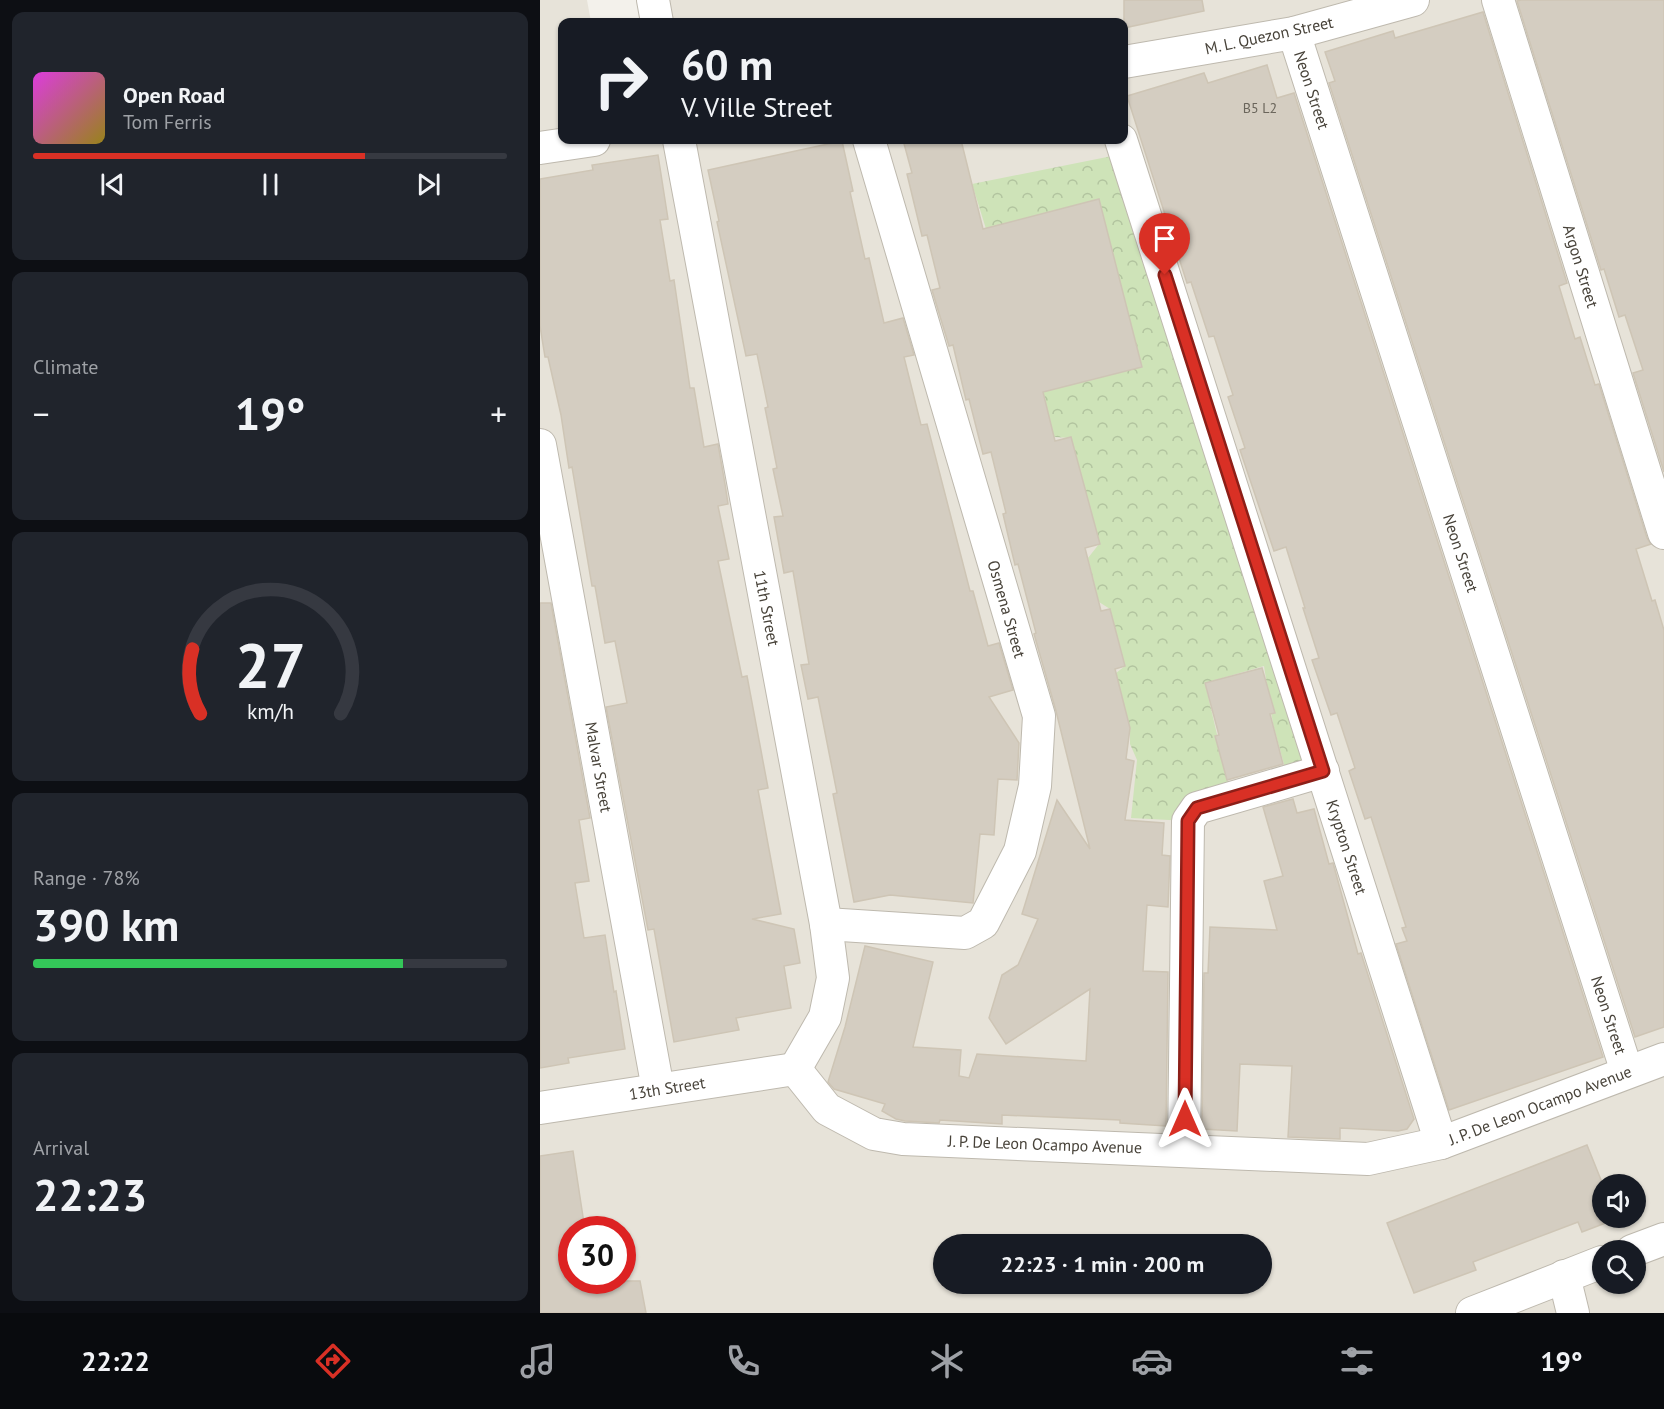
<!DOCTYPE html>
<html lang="en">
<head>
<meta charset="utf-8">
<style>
  :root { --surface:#171b24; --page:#20242c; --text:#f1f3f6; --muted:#9ea1a6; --line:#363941; --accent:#d93025 }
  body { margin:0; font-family:"PT Sans",sans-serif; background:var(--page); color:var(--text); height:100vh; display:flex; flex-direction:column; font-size:22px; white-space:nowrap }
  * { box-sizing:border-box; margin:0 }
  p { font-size:20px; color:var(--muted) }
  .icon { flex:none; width:33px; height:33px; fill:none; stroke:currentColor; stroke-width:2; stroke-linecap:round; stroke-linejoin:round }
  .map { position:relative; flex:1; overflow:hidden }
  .sheet { display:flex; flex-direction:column; gap:12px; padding:12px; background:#0d0f14; width:540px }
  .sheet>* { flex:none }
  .guide { position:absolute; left:18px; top:18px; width:570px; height:126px; border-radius:12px; box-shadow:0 2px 4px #0004; background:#171b24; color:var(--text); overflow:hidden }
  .controls { position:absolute; left:1052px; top:1174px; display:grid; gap:12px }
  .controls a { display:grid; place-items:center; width:54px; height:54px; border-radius:50%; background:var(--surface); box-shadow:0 2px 4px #0004; font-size:30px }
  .speed { position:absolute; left:18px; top:1216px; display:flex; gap:12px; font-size:30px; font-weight:700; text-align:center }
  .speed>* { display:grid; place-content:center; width:78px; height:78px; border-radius:50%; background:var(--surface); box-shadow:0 2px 4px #0004; line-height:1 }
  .speed .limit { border:9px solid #d22; background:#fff; color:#111 }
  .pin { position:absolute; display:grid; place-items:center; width:51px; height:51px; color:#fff; margin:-62px -26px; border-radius:50% 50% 50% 0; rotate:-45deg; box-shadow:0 0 6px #0007 }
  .pin .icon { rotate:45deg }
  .me { position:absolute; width:66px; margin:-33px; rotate:0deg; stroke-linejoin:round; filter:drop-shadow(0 0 4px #0008) }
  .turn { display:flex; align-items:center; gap:21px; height:126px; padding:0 24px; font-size:27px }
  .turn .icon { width:78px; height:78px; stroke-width:2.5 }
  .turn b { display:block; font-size:42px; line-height:51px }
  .big { font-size:45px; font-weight:700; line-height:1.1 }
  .sheet .widget { flex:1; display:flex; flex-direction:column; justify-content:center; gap:9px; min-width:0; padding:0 21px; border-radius:12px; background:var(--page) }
  .sheet .dial { align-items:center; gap:0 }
  .dial svg { height:156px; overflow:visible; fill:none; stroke:var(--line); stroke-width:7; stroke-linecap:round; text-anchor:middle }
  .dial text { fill:var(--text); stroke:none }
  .song { display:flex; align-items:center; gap:18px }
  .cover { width:72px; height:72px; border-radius:9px; background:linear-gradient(135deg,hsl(300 70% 55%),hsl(50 70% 35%)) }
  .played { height:6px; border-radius:3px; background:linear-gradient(90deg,var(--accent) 70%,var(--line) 70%) }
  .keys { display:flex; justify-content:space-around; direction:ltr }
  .heat { display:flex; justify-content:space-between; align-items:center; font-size:33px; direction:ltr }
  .charge { height:9px; border-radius:4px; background:linear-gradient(90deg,#34c759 78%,var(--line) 0) }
  .trip { position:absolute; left:393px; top:1234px; width:339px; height:60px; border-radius:30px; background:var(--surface); box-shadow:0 2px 4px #0004; font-weight:700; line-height:60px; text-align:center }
  .dock { display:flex; height:96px; justify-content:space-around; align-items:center; background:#090b0e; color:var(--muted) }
  .dock .icon { width:42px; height:42px }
  .dock .current { color:var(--accent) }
  .dock b { font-size:27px; color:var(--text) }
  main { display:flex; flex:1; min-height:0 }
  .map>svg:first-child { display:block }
  .residential { fill:#e7e3d9; fill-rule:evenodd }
  .park { fill:url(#park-crowns) }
  .building { fill:#d4cdc1; stroke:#cec5b5; stroke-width:1.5 }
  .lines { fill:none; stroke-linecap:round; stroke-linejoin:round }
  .minor-casing { stroke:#beb9ae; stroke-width:34 }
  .minor { stroke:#fff; stroke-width:32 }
  .route-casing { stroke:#8d1f18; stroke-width:15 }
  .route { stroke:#d93025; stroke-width:10 }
  .labels { text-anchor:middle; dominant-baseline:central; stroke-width:4.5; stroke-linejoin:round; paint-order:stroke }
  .number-label { font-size:14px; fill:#6a655b }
  .street-label { font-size:16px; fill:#474239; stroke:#fff }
</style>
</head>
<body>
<main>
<section class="sheet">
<div class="widget">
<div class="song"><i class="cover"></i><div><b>Open Road</b><p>Tom Ferris</p></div></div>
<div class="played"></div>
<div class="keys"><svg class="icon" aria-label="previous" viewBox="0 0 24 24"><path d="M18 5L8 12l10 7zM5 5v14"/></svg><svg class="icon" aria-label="pause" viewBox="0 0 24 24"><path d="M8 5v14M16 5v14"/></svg><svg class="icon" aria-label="next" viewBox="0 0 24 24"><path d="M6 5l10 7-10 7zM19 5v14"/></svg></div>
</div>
<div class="widget"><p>Climate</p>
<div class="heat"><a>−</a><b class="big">19°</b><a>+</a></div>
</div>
<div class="widget dial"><svg viewBox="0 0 100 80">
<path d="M14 69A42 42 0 1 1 86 69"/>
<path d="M14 69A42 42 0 0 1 10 36" stroke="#d93025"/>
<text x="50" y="56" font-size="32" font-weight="700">27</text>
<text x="50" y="72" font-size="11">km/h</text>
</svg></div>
<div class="widget"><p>Range · 78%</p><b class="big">390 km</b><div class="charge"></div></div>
<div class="widget"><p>Arrival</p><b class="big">22:23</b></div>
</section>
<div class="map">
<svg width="1124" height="1313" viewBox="0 0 1124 1313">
  <defs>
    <pattern id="park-crowns" width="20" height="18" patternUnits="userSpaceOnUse" patternTransform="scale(1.5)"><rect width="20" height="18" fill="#cee3b8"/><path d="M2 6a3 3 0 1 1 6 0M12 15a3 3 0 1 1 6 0" fill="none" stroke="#b2c49f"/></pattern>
  </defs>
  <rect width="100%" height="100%" fill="#f3f1eb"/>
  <path class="residential" d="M0,0H47L51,22H22V140H584V22H117L113,0H1124V1313H0ZM1062,1185H1095V1218H1062ZM32,1230H82V1281H32ZM404,1245H722V1284H404ZM1062,1251H1095V1284H1062Z"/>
  <polygon class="park" points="572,156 783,771 748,779 733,724 724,666 665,683 689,786 648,821 591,818 597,760 590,744 590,728 576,673 585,666 570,609 559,602 548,558 559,544 531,438 514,437 502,387 491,373 432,184"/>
  <g class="building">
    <polygon points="584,0 662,0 664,11 584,28"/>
    <polygon points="981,0 1124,0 1124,472 1093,373 1103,370 1085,315 1079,317 1064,269 1061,270 977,1"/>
    <polygon points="943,12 1027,283 1019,286 1035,339 1040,337 1055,385 1059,384 1107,538 1111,544 1096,549 1112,601 1115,600 1124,630 1124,1027 1095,1037 789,83 795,81 785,52 853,31 855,38"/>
    <polygon points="727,65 737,98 754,93 1063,1057 909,1110 856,944 867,941 862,928 866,927 831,817 825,819 809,771 815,768 797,713 791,715 772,660 779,658 763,608 765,608 746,547 734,551 700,450 705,448 688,397 693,395 674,336 669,337 651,282 647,283 587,96 664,73 668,83"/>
    <polygon points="363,140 421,140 443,229 559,199 602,367 503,392 515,441 531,437 560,544 545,548 561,611 570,609 585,666 575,669 590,728 586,759 594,761 585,820 624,823 622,855 630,856 628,907 607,905 603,971 628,972 626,1126 580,1123 580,1120 462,1115 462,1124 400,1120 399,1123 365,1121 356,1119 342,1111 345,1104 294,1089 288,1082 305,1027 325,946 393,962 373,1047 421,1050 419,1076 429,1078 437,1054 546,1061 550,989 466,1044 449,1018 462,975 478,965 498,919 482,914 517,800 550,849 516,711 494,634 496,633 478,564 475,565 463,514 466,513 451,452 443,454 429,399 426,400 413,345 409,346 392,290 400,288 387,235 382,236 367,174 372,173"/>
    <polygon points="302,141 313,191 310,192 325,259 329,258 344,323 363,318 374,355 364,357 381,425 387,424 430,591 433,591 448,646 459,643 473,690 449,697 479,743 477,780 458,779 454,835 440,834 433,903 350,895 314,902 293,794 297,793 278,697 268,699 261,665 269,664 253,571 244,573 234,517 243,516 233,469 237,468 225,408 228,407 217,354 206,356 177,222 179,221 168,170"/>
    <polygon points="118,155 128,219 120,220 130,281 134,280 150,388 154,388 164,447 178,444 185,484 188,504 178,506 189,559 178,561 202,677 207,676 228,788 218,790 241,914 212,919 254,929 260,963 244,966 251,1008 196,1018 199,1030 134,1042 114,929 108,930 66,707 87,703 75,641 65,643 55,586 52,586 32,467 29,468 21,415 8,357 5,357 0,326 0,179 53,170 52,165"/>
    <polygon points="0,603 11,603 50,818 39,820 49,881 35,883 44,938 65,935 74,992 76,991 85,1049 28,1058 29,1063 0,1068"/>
    <polygon points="722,668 735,713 730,714 743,764 687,780 675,736 679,735 665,683"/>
    <polygon points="753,799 757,813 774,809 789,864 793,863 818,954 821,953 874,1119 867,1129 858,1131 800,1128 800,1139 748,1137 752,1066 700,1064 697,1131 662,1129 664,973 668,973 670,927 737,930 724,881 743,876 723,807"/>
    <polygon points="1047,1145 1063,1185 1062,1218 1076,1219 1042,1232 1038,1222 933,1262 936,1270 874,1293 847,1223"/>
    <polygon points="33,1151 45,1230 32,1230 32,1281 100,1281 106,1313 0,1313 0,1156"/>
  </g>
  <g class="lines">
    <defs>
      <g id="minor">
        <polyline points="113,0 117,22"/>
        <polyline points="958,0 1124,533"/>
        <polyline points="754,33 1087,1072"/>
        <polyline points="584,62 754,33 873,0"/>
        <polyline points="139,140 286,924 293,978 285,1017 255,1069"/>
        <polyline points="581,140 901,1143"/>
        <polyline points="0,148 54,140"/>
        <polyline points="0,445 118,1089"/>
        <polyline points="286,924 425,933 443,923 480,851 495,786 499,716 329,140"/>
        <polyline points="255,1069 287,1109 334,1134 363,1139 828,1159 901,1143 1124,1059"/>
        <polyline points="0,1108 255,1069"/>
        <polyline points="644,1149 648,821 657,808 783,771"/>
        <polyline points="1092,1251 1124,1239"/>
        <polyline points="1024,1276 1033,1313"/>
        <polyline points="932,1313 1062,1262"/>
      </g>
    </defs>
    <use href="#minor" class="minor-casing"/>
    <use href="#minor" class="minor"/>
  </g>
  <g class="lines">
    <defs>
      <polyline id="route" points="625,275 783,771 657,808 648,821 645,1119"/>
    </defs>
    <use href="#route" class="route-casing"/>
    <use href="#route" class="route"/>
  </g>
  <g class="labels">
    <g class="number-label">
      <text x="720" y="108">B5 L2</text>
    </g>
    <g class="street-label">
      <text transform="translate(729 35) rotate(-12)">M. L. Quezon Street</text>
      <text transform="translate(772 90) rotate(72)">Neon Street</text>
      <text transform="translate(1041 266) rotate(73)">Argon Street</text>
      <text transform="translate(921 553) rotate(72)">Neon Street</text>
      <text transform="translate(227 608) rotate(79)">11th Street</text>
      <text transform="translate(467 609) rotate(74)">Osmena Street</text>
      <text transform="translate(59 767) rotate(80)">Malvar Street</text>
      <text transform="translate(807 847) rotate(72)">Krypton Street</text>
      <text transform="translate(1069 1015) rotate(72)">Neon Street</text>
      <text transform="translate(127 1088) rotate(-9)">13th Street</text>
      <text transform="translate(1000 1105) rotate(-21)">J. P. De Leon Ocampo Avenue</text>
      <text transform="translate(505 1144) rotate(2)">J. P. De Leon Ocampo Avenue</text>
    </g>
  </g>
</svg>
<div class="controls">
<a><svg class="icon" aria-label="sound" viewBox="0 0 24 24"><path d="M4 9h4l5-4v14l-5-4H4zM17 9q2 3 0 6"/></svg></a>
<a><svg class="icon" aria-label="search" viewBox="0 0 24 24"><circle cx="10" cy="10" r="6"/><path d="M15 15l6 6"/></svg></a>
</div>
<div class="speed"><div class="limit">30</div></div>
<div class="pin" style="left:625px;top:275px;background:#d93025"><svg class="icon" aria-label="arrive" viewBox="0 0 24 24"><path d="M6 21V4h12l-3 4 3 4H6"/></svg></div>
<svg class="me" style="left:645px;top:1119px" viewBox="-20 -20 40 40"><path d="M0-17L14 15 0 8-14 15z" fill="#d93025" stroke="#fff" stroke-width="4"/></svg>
<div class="trip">22:23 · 1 min · 200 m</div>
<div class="guide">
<div class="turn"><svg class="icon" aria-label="right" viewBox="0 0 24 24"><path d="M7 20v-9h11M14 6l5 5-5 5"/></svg><div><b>60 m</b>V. Ville Street</div></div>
</div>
</div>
</main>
<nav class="dock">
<b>22:22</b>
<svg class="icon current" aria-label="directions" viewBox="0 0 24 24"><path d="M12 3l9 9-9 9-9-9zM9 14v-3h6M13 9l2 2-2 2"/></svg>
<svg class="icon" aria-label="music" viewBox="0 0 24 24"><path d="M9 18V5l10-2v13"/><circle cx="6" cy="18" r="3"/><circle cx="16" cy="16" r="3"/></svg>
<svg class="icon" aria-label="phone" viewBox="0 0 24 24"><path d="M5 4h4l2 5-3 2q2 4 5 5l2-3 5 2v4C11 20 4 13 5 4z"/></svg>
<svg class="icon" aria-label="climate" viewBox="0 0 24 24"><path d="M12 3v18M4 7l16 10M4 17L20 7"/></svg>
<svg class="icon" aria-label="car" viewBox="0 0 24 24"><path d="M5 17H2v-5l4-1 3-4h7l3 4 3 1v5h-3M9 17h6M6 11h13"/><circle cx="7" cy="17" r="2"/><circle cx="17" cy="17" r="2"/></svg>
<svg class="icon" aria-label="filters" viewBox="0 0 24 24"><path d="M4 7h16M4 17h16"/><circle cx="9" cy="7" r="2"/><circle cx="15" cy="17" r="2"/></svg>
<b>19°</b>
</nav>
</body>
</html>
